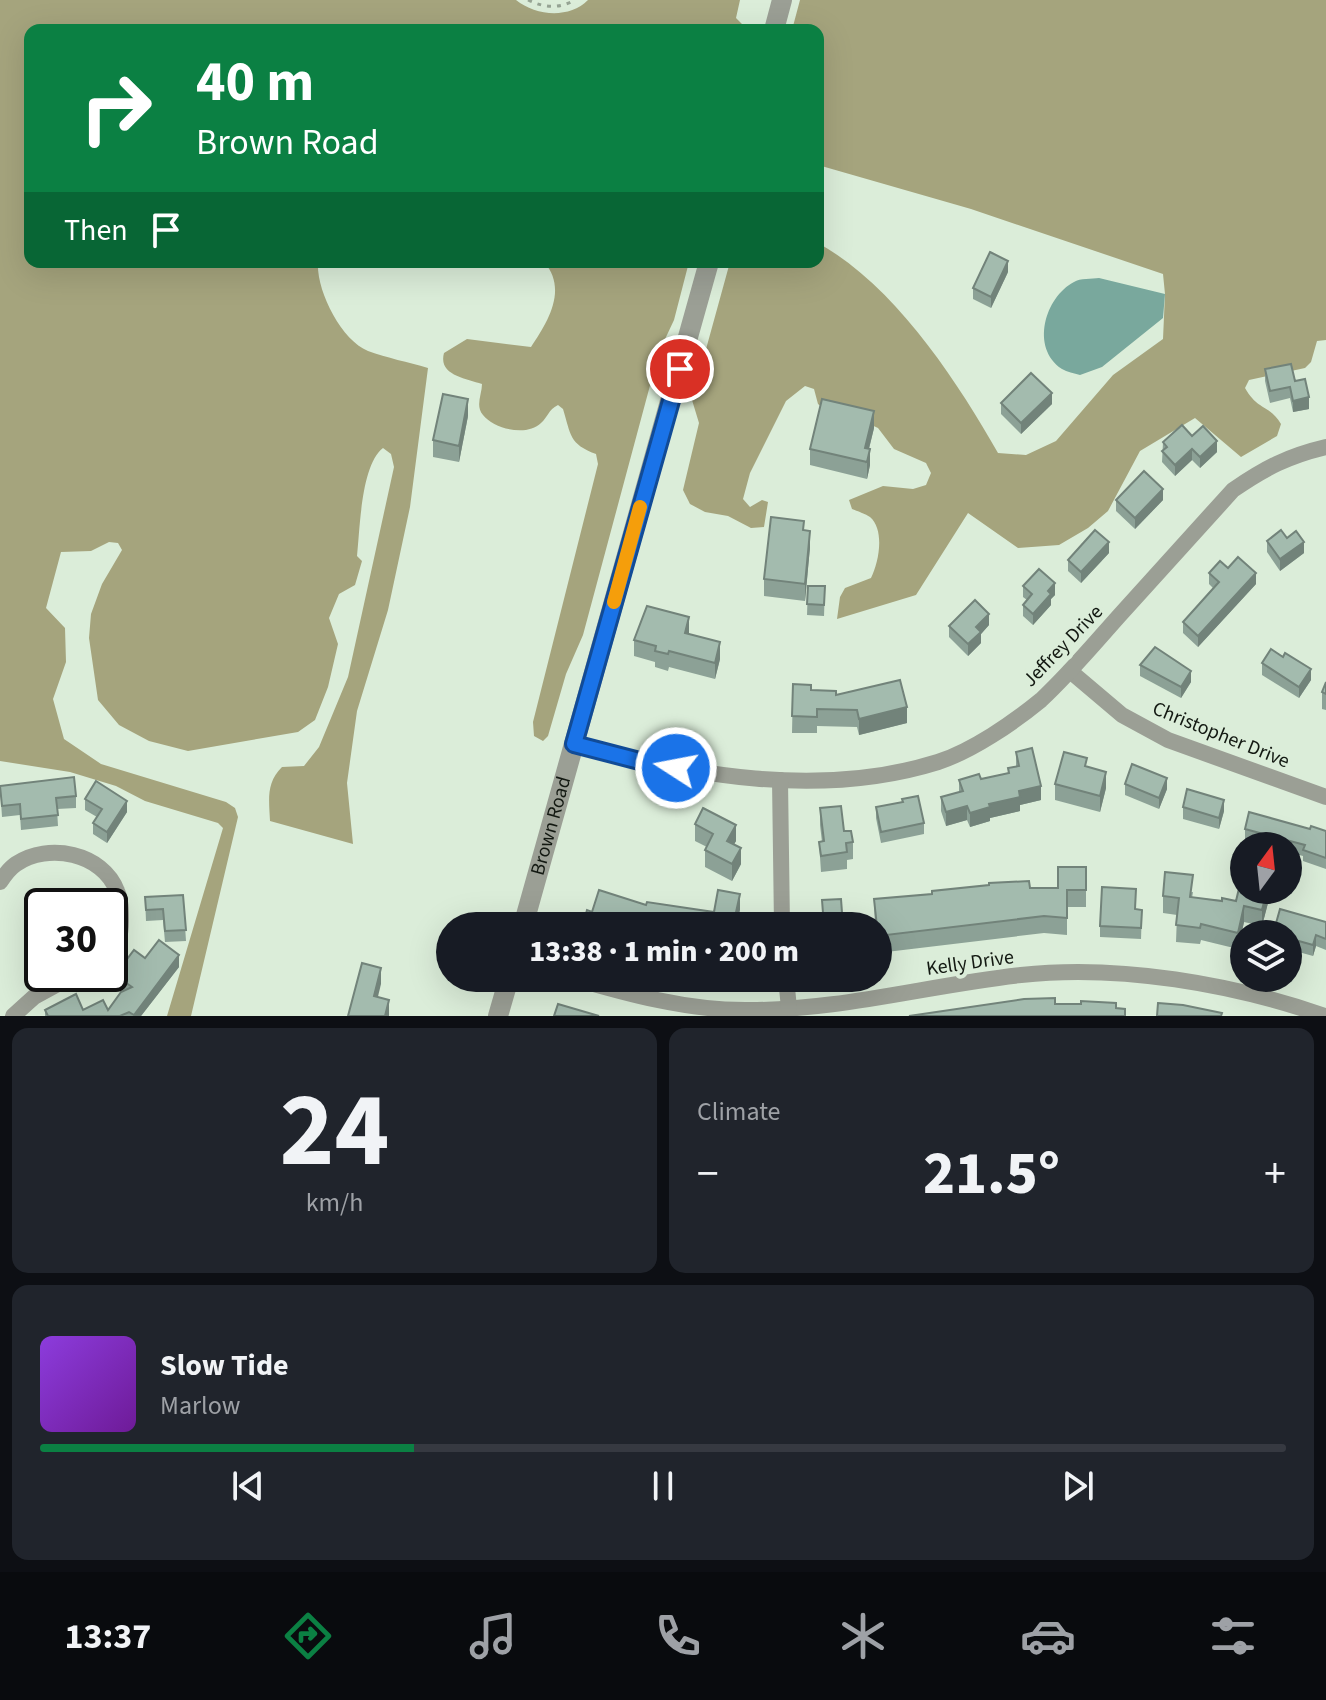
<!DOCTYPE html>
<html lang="en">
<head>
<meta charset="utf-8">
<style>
  :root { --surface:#171b24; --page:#20242c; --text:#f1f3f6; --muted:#9ea1a6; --line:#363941; --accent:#0b8043 }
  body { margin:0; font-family:"Source Sans 3",sans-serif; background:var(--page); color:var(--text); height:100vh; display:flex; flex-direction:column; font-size:30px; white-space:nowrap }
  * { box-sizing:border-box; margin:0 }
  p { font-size:26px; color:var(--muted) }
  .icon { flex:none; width:44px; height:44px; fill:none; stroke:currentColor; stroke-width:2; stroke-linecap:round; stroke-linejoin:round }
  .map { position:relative; height:1016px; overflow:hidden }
  .details { display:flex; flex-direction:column; gap:12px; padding:12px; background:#0d0f14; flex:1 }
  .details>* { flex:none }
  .banner { position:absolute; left:24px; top:24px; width:800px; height:244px; border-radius:16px; box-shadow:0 8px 32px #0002; background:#0b8043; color:#fff; overflow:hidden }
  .needle { width:52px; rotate:15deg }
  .fabs { position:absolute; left:1230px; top:832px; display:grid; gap:16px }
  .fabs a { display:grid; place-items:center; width:72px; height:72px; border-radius:50%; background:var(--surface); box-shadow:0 8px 32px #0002; font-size:40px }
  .speed { position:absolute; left:24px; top:888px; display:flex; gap:16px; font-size:40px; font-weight:700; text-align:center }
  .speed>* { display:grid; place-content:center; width:104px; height:104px; border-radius:50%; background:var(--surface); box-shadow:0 8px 32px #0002; line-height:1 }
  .speed .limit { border:4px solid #111; border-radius:12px; background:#fff; color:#111 }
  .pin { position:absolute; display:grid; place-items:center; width:68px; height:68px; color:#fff; margin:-34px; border:4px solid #fff; border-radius:50%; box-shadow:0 2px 8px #0007 }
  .me { position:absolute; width:88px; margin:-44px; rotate:281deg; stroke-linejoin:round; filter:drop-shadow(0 0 6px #0008) }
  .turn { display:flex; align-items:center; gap:28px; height:168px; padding:0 40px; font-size:36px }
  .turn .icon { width:104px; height:104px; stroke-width:2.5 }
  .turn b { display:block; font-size:56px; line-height:68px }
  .then { display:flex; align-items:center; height:76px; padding:0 40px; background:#0003; gap:16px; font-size:30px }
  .big { font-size:60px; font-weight:800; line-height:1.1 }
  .details .card { flex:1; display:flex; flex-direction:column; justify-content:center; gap:12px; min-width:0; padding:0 28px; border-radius:16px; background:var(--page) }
  .details .dial { align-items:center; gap:0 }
  .dial b { font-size:104px; line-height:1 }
  .song { display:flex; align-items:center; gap:24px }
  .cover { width:96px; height:96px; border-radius:12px; background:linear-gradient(135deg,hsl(270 70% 55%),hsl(280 70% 35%)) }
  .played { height:8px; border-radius:4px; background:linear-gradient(90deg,var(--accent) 30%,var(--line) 30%) }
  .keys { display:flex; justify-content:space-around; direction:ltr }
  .heat { display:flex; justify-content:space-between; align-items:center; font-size:44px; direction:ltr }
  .details .tiles { flex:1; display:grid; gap:12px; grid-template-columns:1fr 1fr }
  .card:last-child { grid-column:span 2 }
  .trip { position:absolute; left:436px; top:912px; width:456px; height:80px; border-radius:40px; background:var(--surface); box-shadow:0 8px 32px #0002; font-weight:800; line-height:80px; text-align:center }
  .tabs { display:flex; height:128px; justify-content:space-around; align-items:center; background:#090b0e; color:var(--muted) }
  .tabs .icon { width:56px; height:56px }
  .tabs .on { color:var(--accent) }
  .tabs b { font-size:36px; color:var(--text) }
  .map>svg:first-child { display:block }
  .forest { fill:#a5a47d }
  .water { fill:#79a89d }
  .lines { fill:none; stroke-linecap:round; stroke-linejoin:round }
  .path { stroke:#96a494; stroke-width:3; stroke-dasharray:4 6; stroke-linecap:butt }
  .minor { stroke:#9b9f95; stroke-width:16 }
  .tertiary { stroke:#9b9f95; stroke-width:20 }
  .wall { fill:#8ca196 }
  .shaded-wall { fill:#72837a }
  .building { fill:#a3bbae; stroke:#72837a; stroke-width:2 }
  .route-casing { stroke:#114b97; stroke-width:20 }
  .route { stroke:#1a73e8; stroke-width:14 }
  .slow { stroke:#f59e0b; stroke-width:14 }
  .labels { text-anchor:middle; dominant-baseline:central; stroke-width:8; stroke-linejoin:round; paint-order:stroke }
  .street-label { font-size:20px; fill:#131912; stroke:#dbedd9 }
</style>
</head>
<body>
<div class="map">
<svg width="1326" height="1016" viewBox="0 0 1326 1016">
  <rect width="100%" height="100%" fill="#dbedd9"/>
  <g class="forest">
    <path d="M0,0H516C536,16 569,19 588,0H740L736,18L748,30H30V262H318C316,290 341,340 368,351C387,358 408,362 428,368L410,507L388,610L357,711L347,783L353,844L270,821C269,799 266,783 282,767L304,766L319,747L348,677L394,467L391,454L383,448C361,465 360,528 357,556L362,561L355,585L339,594L329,618L338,644L328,687L315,720L298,732L188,751L149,741L119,725L98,700L89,638L91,614L102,584L122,550L118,543L109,542L91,551L61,552L46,608L65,628L66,662L53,699L64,739L101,764L226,802L235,808L238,817L191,1016H167L223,828L218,823L145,801L116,786L70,772L0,761Z"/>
    <path d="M800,0H1326V340L1317,341L1311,362L1305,368L1249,380L1245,388C1258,411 1269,404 1281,424L1277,436L1241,457L1195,418L1140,451L1108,511L1088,528L1059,545L1018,548L968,513L916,595L837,619L840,597L845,588L871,578C879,562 885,530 870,517C866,514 857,511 852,509L849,500L883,486L913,489L926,485L931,473L926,463L894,449L878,428L854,417L828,412L818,404L814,389L805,386L786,401L750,473L743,499L750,507L762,500L768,502L764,527L751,528L728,516L705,512L690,504L683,490L699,423L692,400L730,262H818V243C894,285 956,379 998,453L1026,455L1056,441L1113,375L1163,339L1165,294L1163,274L971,209L818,165V30H792Z"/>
    <path d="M544,262H689L674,320L659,352L583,635L566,674L548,736L543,741L534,736L533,722L598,464L596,454C569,444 571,435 563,409L558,405C548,410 548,417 541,423C527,437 494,429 483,415C475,406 482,394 482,384C465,378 438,375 444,353L467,339L531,347C548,322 568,289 544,262Z"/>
  </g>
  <path class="water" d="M1099,278L1165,294L1163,318L1102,367L1080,375C1074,373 1067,372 1062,369C1030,348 1045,297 1074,282C1080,278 1092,279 1099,278Z"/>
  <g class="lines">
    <path class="path" d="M528,0C545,8 558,9 575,0"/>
    <g class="minor">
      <polyline points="1070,671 1122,715 1168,740 1326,797"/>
      <path d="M574,744C690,775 820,799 938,762C972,751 1013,723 1041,700C1069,674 1094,644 1119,616C1157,574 1195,532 1233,490C1265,468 1288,456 1326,447"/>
      <polyline points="780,780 782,926"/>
      <path d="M0,882C4,876 10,868 16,864C48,842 103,853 117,891C121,900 121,911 121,921C121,934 118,946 110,956"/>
      <path d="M573,978C628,994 686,1010 745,1010C838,1011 929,985 1021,975C1119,964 1233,984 1325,1016"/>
      <polyline points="786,978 789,1008"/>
      <polyline points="13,1016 34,997 56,985 88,974"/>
    </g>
    <g class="tertiary">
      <polyline points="774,30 782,0"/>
      <path id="s1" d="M523,926L709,262"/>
      <polyline points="498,1016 509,978"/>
    </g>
  </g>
  <g class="wall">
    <polygon points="1008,272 991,308 973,299 973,288"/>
    <polygon points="1265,369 1295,381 1309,409 1293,412 1290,398 1270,403 1265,381"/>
    <polygon points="1001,403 1052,404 1021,434 1001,414"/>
    <polygon points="468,416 459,462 433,457 433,440"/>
    <polygon points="874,428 869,449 870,465 867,479 810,465 810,449"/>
    <polygon points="1192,436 1217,452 1200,468 1192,460 1175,476 1162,462 1163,442"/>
    <polygon points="1116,500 1163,500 1135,529 1116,511"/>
    <polygon points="804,530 810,547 805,601 764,596 764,579"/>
    <polygon points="1287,538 1304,553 1280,571 1267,552 1267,541"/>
    <polygon points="1109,553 1081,583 1068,571 1068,560"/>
    <polygon points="1228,568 1256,584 1198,647 1183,633 1183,622 1213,588 1209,584 1209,573"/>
    <polygon points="808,586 825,586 824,616 807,615"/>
    <polygon points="1023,586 1055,595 1051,599 1051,605 1033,625 1023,616 1023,605 1027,600 1023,597"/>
    <polygon points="989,625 981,634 981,643 968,656 949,637 949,626"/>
    <polygon points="689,634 720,659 715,679 669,667 668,671 655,667 655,662 634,656 634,640"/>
    <polygon points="1262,663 1311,680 1299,698 1262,675"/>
    <polygon points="1140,665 1191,682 1181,698 1140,676"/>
    <polygon points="1326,682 1326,710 1322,709 1322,692"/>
    <polygon points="793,684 811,690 836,695 907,723 859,735 857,727 817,726 817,733 792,733"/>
    <polygon points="1016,752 1041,800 1020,805 1020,811 990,818 990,821 970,827 967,820 946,826 941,811 941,797 959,792 959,780 981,779 1008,773 1008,768 1016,766"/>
    <polygon points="1087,766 1106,788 1100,812 1055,800 1055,784"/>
    <polygon points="1125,784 1167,789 1159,809 1125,795"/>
    <polygon points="0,786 76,796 76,808 57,809 58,826 21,830 20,815 2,817"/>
    <polygon points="85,799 127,812 107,843 93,834 93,823 97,817 85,810"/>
    <polygon points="876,807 924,823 924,834 881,843 876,818"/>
    <polygon points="1183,807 1224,811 1219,829 1183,819"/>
    <polygon points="820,808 844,831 853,842 853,859 847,860 847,869 821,872 819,842 822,842 820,825"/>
    <polygon points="695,824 736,841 734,844 741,864 732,881 705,867 705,850 707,847 695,841"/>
    <polygon points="1245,829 1310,829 1326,831 1326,869 1303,861 1303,856 1288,852 1288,846 1267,846 1245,840"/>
    <polygon points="1086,867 1086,907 1067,907 1067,935 1044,933 878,953 878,926 875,926 874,899 1030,888 1058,888"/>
    <polygon points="1268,890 1268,903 1262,926 1244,922 1238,949 1201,940 1200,944 1176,942 1177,915 1163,913 1163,896 1193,892 1192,898 1236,901"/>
    <polygon points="183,895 186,941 165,942 163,920 146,921 145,897"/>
    <polygon points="1135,909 1142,910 1141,939 1100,937 1100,926"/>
    <polygon points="1326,922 1326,950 1316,946 1313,956 1288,949 1288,934"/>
    <polygon points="145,958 179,967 141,1016 45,1016 45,1010 108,1010 123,991 115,986 115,975"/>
  </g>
  <g class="shaded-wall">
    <polygon points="1008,261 1008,272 991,308 991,297"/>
    <polygon points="1052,393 1052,404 1021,434 1021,423"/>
    <polygon points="1309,397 1309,409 1293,412 1293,401"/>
    <polygon points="468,399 468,416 459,462 459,446"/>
    <polygon points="874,411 874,428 865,464 865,448"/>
    <polygon points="1217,441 1217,452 1200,468 1200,457"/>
    <polygon points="870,449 870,465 867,479 867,462"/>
    <polygon points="1192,449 1192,460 1175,476 1175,465"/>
    <polygon points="1163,489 1163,500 1135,529 1135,518"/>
    <polygon points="810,531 810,547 805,601 805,584"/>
    <polygon points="1109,542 1109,553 1081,583 1081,572"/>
    <polygon points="1304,542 1304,553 1280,571 1280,559"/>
    <polygon points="1256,573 1256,584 1198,647 1198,636"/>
    <polygon points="1055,583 1055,595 1051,599 1051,605 1033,625 1033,614 1048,591"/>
    <polygon points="989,614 989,625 981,634 981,643 968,656 968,644 976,627"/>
    <polygon points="689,617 689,633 685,650 685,633"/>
    <polygon points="720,642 720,659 715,679 715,663"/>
    <polygon points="1311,669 1311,680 1299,698 1299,687"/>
    <polygon points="1191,671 1191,682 1181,698 1181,687"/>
    <polygon points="907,707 907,723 859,735 859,719"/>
    <polygon points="1106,772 1106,788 1100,812 1100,796"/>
    <polygon points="1167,778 1167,789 1159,809 1159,798"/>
    <polygon points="1041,786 1041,800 1020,805 1020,811 990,818 990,821 970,827 970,813 1019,791"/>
    <polygon points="1224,800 1224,811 1219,829 1219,818"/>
    <polygon points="127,801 127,812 107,843 107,832"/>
    <polygon points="967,806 967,820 946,826 946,812"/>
    <polygon points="736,825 736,841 727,857 727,841"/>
    <polygon points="741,848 741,864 732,881 732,864"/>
    <polygon points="1267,890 1268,903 1262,926 1262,910"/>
    <polygon points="740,894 740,910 737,926 733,926"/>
    <polygon points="1244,906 1244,922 1238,949 1238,933"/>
    <polygon points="1316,935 1316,946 1313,956 1313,945"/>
    <polygon points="179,955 179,967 141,1016 134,1016"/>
    <polygon points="381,968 381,984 374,1013 374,996"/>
    <polygon points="389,1000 389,1016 385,1016"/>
  </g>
  <g class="building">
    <polygon points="990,252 1008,261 991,297 973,288"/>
    <polygon points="1291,364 1295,381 1305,379 1309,397 1293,401 1290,387 1270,391 1265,369"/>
    <polygon points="1031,373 1052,393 1021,423 1001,403"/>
    <polygon points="443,394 468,399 459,446 433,440"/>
    <polygon points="822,399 874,411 865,448 870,449 867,462 810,449"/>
    <polygon points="1182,425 1192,436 1203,426 1217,441 1200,457 1192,449 1175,465 1162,451 1167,447 1163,442"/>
    <polygon points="1144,471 1163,489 1135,518 1116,500"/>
    <polygon points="771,517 804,521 803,530 810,531 805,584 764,579"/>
    <polygon points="1095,530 1109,542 1081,572 1068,560"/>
    <polygon points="1281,530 1287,538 1296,531 1304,542 1280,559 1267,541"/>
    <polygon points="1238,557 1256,573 1198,636 1183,622 1219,582 1209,573 1220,561 1228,568"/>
    <polygon points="1039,569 1055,583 1048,591 1051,594 1033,614 1023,605 1032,594 1023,586"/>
    <polygon points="808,586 825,586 824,605 807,604"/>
    <polygon points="975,600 989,614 976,627 981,632 968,644 949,626"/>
    <polygon points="647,606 689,617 685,633 720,642 715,663 669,651 668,654 655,651 656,646 634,640"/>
    <polygon points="1155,647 1191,671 1181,687 1140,665"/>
    <polygon points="1271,649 1283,657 1285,653 1311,669 1299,687 1262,663"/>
    <polygon points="900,680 907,707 859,719 857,710 817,709 817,717 792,716 793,684 811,685 811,690 836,691 836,695"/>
    <polygon points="1326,682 1326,694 1322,692"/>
    <polygon points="1032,748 1041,786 1019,791 1020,797 989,804 990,807 970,813 967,806 946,812 941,797 963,791 959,780 979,774 981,779 1009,773 1008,768 1019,766 1016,752"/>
    <polygon points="1064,752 1087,758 1085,766 1106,772 1100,796 1055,784"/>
    <polygon points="1132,764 1167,778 1159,798 1125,784"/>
    <polygon points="74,777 76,796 56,798 58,815 21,819 20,804 2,806 0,786"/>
    <polygon points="96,781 127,801 107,832 93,823 102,809 85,799"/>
    <polygon points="1187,789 1224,800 1219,818 1183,807"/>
    <polygon points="918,796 924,823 881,832 876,807 903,802 902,799"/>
    <polygon points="841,806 844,831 851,831 853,842 846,843 847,852 821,856 819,842 824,841 820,808"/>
    <polygon points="703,808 736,825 727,841 741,848 732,864 705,850 713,834 695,824"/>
    <polygon points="1249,812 1310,829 1311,826 1326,831 1326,858 1303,850 1305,845 1245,829"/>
    <polygon points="1058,867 1086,867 1086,890 1067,890 1067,918 1044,916 878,936 874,899 932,894 932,891 989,885 989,883 1029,881 1030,888 1058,888"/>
    <polygon points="1165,872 1193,875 1190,897 1222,901 1222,898 1236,901 1241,880 1244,881 1244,890 1267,890 1262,910 1244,906 1238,933 1201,924 1200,928 1176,925 1179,898 1163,896"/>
    <polygon points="1102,887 1136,889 1135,909 1142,910 1141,928 1100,926"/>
    <polygon points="599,890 646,905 647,902 714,912 718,890 740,894 733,926 590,926 583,924 587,910 592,912"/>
    <polygon points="183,895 186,930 165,931 163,909 146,910 145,897"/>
    <polygon points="841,899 843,926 824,926 822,900"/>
    <polygon points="1280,909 1326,922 1326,939 1316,935 1313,945 1288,938 1288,934 1273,934"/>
    <polygon points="159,940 179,955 134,1015 129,1012 120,1016 48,1016 45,1010 76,994 83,1010 103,1000 108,1010 121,992 132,987 115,975 134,950 145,958"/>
    <polygon points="362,963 381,968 374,996 389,1000 385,1016 348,1016"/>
    <polygon points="1055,998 1055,1004 1081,1004 1081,1001 1116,1003 1116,1008 1125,1009 1125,1016 909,1016 1024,999"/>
    <polygon points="1158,1003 1183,1005 1222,1013 1221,1016 1157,1016"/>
    <polygon points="558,1004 599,1016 554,1016"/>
  </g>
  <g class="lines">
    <defs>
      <polyline id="route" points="676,768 651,764 574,744 680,369"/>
    </defs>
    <use href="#route" class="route-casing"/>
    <use href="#route" class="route"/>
    <polyline class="slow" points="614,602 640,507"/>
  </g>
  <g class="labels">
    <g class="street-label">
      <text transform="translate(1063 646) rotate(-46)">Jeffrey Drive</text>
      <text transform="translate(1221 735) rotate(22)">Christopher Drive</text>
      <text stroke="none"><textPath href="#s1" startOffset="104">Brown Road</textPath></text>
      <text transform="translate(970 963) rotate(-8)">Kelly Drive</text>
    </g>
  </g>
</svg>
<div class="fabs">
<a><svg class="needle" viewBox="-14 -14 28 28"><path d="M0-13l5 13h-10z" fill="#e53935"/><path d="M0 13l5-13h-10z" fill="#9ea1a6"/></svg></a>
<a><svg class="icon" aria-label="layers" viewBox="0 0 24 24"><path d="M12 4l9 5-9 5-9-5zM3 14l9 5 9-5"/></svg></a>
</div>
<div class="speed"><div class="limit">30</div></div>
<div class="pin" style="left:680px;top:369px;background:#d93025"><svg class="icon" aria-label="arrive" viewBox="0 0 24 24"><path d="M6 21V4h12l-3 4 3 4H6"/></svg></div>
<svg class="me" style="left:676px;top:768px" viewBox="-20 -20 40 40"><circle r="17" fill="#1a73e8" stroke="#fff" stroke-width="3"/><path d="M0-11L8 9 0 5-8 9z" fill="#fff"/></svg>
<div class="trip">13:38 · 1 min · 200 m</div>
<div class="banner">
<div class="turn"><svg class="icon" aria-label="right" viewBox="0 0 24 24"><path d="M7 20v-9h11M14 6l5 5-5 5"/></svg><div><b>40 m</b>Brown Road</div></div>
<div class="then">Then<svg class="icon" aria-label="arrive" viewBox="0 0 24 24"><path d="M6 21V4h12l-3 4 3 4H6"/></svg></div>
</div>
</div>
<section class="details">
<div class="tiles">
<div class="card dial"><b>24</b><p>km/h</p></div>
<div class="card"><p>Climate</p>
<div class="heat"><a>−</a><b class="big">21.5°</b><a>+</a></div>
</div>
<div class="card">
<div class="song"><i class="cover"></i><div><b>Slow Tide</b><p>Marlow</p></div></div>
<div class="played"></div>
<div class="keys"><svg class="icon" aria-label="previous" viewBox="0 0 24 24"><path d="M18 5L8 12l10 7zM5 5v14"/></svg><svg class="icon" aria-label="pause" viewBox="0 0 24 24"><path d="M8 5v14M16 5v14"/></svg><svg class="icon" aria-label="next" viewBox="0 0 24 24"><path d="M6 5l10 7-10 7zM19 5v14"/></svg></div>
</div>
</div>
</section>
<nav class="tabs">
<b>13:37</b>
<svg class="icon on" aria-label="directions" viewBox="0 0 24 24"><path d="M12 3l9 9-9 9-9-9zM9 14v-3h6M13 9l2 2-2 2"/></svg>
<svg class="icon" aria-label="music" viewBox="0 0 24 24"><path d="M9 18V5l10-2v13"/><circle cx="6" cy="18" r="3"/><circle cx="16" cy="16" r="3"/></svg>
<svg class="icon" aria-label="phone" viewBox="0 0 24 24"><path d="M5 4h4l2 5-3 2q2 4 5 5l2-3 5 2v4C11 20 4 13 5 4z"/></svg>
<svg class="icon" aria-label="climate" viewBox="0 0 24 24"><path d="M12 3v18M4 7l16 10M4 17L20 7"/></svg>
<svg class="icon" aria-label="car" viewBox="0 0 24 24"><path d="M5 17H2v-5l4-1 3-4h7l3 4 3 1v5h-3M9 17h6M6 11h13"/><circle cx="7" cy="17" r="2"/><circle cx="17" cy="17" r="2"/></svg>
<svg class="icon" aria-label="filters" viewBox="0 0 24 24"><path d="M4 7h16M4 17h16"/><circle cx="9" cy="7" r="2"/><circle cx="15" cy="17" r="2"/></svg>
</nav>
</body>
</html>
